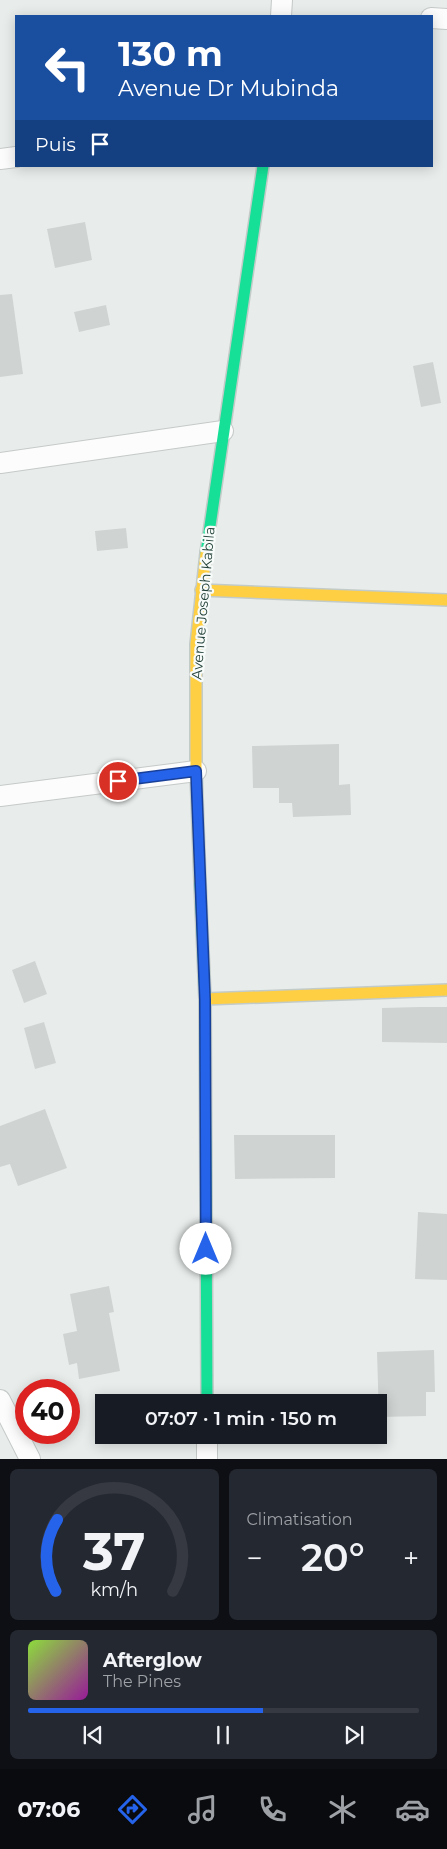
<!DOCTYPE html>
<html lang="fr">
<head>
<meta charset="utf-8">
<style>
  :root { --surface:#171b24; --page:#242831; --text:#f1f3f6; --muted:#9ea1a6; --line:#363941; --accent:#2563eb }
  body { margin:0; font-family:Montserrat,sans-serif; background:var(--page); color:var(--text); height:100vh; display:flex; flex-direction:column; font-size:19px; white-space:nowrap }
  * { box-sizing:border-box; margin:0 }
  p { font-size:16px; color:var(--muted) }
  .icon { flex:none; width:28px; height:28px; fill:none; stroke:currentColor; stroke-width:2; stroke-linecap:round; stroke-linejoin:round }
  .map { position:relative; height:1459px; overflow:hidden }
  .drawer { display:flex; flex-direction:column; gap:10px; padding:10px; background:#0d0f14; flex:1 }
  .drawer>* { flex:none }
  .hud { position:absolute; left:15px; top:15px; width:418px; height:152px; border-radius:0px; box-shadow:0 2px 12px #0003; background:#1a4fa0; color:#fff; overflow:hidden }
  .speed { position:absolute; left:15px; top:1379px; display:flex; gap:10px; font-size:25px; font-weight:700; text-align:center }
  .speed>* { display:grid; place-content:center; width:65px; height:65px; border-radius:50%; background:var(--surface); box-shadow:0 2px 12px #0003; line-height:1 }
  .speed .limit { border:8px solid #d22; background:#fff; color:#111 }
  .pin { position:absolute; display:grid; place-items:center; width:42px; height:42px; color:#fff; margin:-21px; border:2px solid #fff; border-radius:50%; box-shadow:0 1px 5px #0007 }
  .me { position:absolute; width:55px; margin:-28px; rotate:0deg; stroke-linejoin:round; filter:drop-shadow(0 0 4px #0008) }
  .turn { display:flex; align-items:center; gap:18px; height:105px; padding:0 20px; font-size:22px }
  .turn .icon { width:65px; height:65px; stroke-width:2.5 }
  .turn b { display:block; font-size:35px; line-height:42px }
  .then { display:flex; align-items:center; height:48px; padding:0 20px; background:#0003; gap:10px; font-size:19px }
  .big { font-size:38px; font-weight:600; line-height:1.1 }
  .drawer .card { flex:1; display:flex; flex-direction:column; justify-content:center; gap:8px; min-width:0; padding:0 18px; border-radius:8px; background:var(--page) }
  .drawer .dial { align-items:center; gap:0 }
  .dial svg { height:130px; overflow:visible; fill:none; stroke:var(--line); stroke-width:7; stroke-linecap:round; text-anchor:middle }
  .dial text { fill:var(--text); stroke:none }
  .song { display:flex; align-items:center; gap:15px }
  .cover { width:60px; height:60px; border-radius:8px; background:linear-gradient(135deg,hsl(90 70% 55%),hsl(300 70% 35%)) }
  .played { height:5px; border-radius:2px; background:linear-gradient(90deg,var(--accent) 60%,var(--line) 60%) }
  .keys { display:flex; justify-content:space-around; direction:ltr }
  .heat { display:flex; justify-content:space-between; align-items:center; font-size:28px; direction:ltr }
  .drawer .tiles { flex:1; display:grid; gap:10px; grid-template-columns:1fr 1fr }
  .card:last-child { grid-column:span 2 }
  .trip { position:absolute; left:95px; top:1394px; width:292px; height:50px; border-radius:0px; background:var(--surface); box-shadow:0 2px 12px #0003; font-weight:600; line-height:50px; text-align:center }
  .tab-bar { display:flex; height:80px; justify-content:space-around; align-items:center; background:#090b0e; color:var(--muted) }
  .tab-bar .icon { width:35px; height:35px }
  .tab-bar .selected { color:var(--accent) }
  .tab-bar b { font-size:22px; color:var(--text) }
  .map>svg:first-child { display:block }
  .building { fill:#cfd4d2 }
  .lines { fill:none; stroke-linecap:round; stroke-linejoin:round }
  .street-casing { stroke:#c5cac8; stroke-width:22 }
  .fast-casing { stroke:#c3cbc8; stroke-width:14 }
  .slow-casing { stroke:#c3cbc8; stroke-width:14 }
  .street { stroke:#fcfcfc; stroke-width:20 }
  .fast { stroke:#16e098; stroke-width:11 }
  .slow { stroke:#ffcf43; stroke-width:11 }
  .route-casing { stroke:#184099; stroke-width:12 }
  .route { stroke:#2563eb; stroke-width:9 }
  .labels { text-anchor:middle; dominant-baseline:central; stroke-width:4.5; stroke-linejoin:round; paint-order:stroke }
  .street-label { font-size:14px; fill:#24423a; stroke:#f7fbf9 }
</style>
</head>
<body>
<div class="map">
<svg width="447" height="1459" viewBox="0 0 447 1459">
  <rect width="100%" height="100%" fill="#e8edeb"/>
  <g class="building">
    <polygon points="85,222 92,260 55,268 47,229"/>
    <polygon points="12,294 23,374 0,377 0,295"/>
    <polygon points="106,305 110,325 79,332 74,312"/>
    <polygon points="433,362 441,403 421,407 413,366"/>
    <polygon points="126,528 128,548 97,551 95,531"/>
    <polygon points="339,744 339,785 350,784 351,815 293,817 292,803 279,803 279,788 253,788 252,746"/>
    <polygon points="35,961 47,994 24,1003 12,970"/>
    <polygon points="419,1007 447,1007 447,1043 382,1042 382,1008"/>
    <polygon points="44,1022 56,1063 35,1069 24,1028"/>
    <polygon points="45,1109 67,1168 18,1186 10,1164 0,1167 0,1126"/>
    <polygon points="234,1135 335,1135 335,1178 235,1179"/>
    <polygon points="418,1212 447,1214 447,1280 415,1279"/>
    <polygon points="109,1286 114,1312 109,1313 120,1371 79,1379 77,1363 69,1365 63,1334 77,1331 70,1294"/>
    <polygon points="434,1350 435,1392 426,1392 426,1416 379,1417 377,1352"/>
  </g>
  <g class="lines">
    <defs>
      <g id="street">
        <polyline points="281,16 282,0"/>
        <polyline points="431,18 447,19"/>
        <polyline points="0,159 16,157"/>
        <polyline points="0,463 223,431"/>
        <polyline points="0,796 196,771"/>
        <polyline points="0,1400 30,1459"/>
        <polyline points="207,1459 207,1435"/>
      </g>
      <g id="fast">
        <polyline points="206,553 263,166"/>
        <polyline points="200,882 205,999 207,1402"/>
      </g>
      <g id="slow">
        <polyline points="201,590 447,600"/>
        <polyline points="200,882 196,771 196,644 206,553"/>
        <polyline points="205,999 447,990"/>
      </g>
    </defs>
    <use href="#street" class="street-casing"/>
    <use href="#fast" class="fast-casing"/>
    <use href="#slow" class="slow-casing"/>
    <use href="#street" class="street"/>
    <use href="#fast" class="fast"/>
    <use href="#slow" class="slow"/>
  </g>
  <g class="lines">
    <defs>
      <polyline id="route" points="118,781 196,771 205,1000 206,1249"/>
    </defs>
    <use href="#route" class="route-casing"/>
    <use href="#route" class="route"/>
  </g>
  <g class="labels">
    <g class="street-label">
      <text transform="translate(203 603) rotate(-85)">Avenue Joseph Kabila</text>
    </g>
  </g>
</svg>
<div class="speed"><div class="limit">40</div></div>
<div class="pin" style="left:118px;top:781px;background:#d93025"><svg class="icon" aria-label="arrive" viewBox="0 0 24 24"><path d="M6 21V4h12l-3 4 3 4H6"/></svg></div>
<svg class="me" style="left:206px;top:1249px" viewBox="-20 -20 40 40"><circle r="19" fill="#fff"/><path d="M0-13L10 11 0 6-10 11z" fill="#2563eb"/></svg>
<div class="trip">07:07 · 1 min · 150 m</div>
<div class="hud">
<div class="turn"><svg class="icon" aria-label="left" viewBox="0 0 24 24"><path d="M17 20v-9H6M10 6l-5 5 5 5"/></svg><div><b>130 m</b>Avenue Dr Mubinda</div></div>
<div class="then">Puis<svg class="icon" aria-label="arrive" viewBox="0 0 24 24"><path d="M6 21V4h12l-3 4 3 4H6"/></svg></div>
</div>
</div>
<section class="drawer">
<div class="tiles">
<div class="card dial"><svg viewBox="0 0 100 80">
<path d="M14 69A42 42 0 1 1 86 69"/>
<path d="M14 69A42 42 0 0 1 15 25" stroke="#2563eb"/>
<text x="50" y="56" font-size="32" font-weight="700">37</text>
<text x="50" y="72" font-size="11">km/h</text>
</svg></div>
<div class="card"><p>Climatisation</p>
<div class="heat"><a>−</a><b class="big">20°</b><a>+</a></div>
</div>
<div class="card">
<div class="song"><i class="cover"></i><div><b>Afterglow</b><p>The Pines</p></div></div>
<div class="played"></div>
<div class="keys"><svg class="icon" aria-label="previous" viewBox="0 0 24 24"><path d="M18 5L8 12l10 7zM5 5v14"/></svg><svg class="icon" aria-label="pause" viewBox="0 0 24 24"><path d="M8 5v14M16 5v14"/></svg><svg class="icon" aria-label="next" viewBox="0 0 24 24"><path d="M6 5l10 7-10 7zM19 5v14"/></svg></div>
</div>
</div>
</section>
<nav class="tab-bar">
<b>07:06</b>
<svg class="icon selected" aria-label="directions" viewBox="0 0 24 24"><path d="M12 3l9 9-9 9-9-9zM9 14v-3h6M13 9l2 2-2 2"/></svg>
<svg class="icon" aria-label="music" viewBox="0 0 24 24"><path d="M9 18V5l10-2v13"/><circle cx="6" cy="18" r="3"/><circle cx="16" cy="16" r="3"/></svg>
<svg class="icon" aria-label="phone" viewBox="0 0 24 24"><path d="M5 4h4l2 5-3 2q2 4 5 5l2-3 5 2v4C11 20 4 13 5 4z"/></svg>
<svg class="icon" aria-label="climate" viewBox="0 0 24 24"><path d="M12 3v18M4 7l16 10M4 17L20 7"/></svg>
<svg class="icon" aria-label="car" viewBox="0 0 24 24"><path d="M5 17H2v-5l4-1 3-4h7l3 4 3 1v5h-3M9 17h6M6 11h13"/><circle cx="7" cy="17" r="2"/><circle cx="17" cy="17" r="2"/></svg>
</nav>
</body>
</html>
